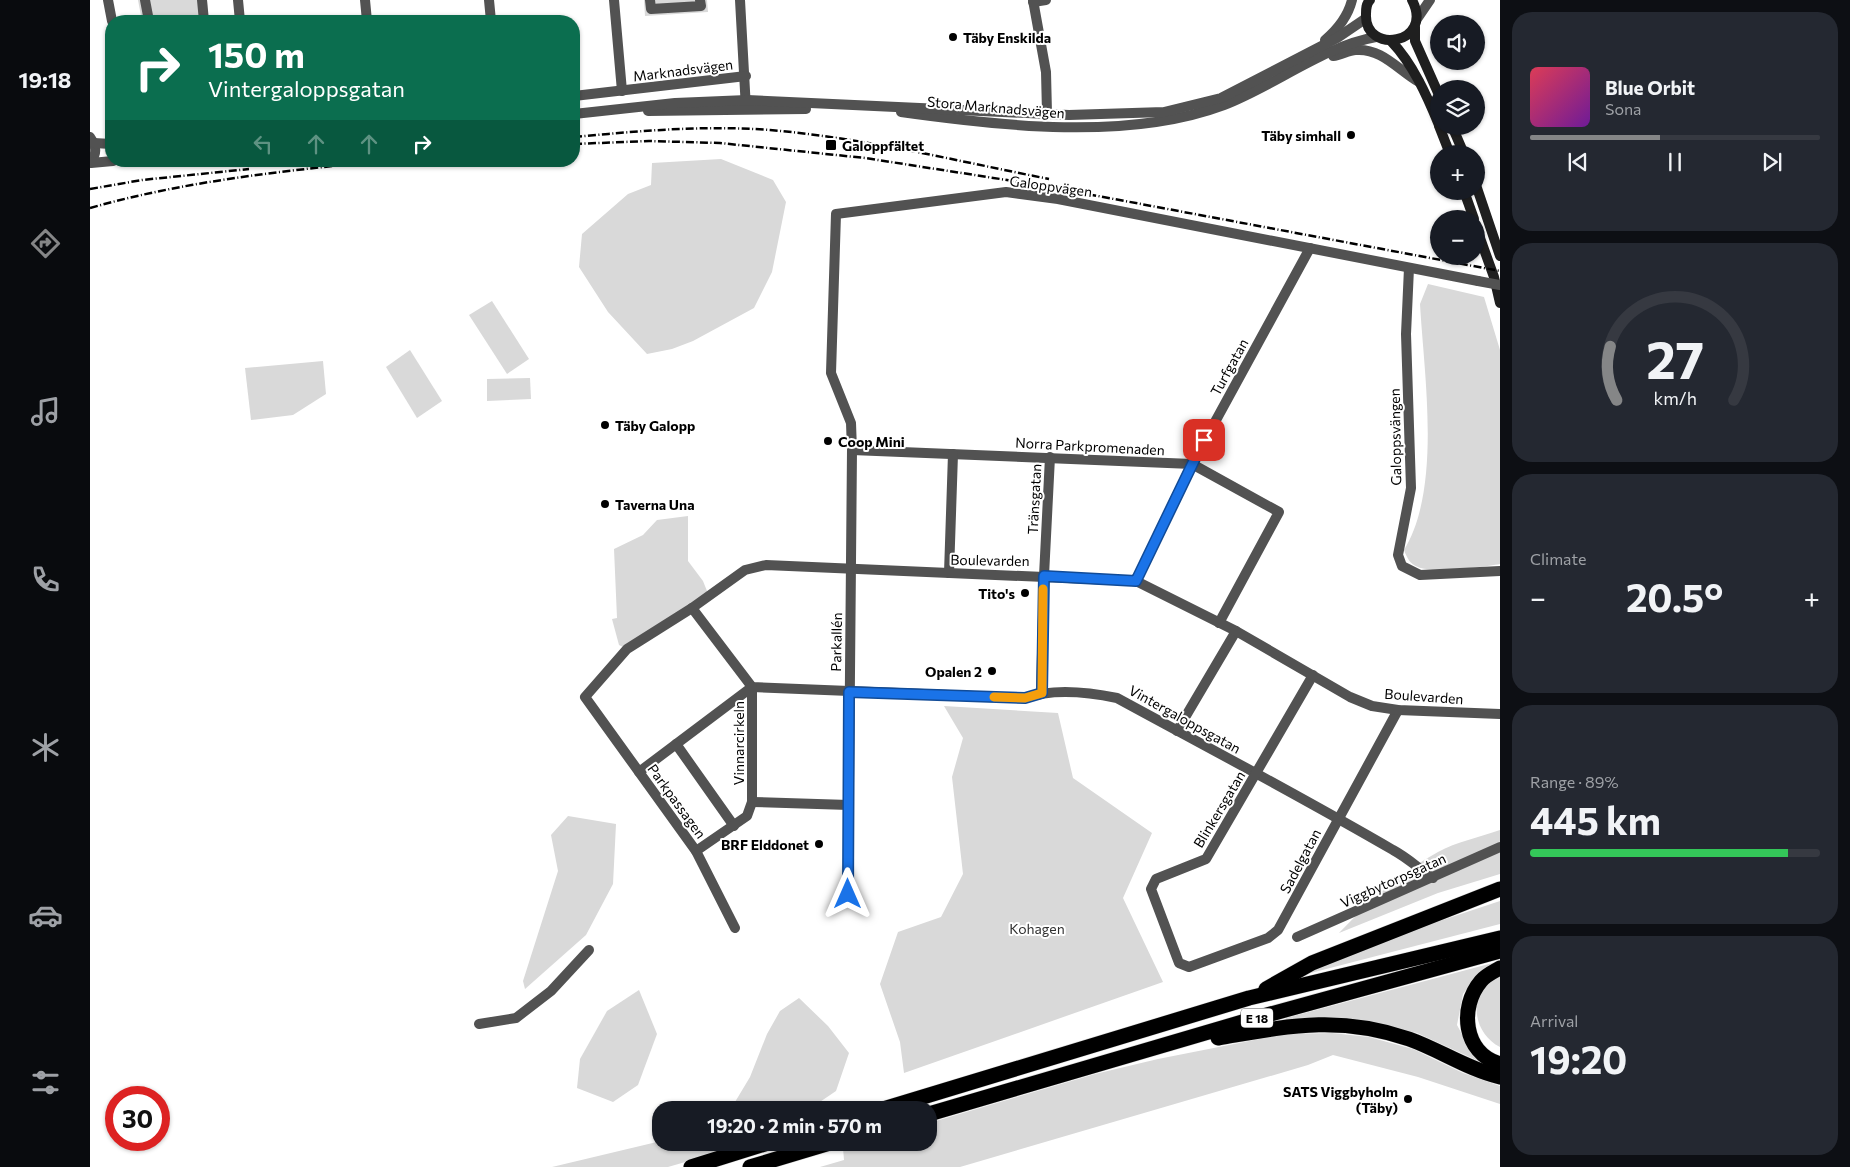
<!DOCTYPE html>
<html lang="en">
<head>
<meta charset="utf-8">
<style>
  :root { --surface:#171b24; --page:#242831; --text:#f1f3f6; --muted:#9ea1a6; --line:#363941; --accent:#858687 }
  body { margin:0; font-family:Commissioner,sans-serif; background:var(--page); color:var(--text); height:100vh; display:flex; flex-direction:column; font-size:19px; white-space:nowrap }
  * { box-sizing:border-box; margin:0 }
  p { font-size:16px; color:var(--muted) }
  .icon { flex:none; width:28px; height:28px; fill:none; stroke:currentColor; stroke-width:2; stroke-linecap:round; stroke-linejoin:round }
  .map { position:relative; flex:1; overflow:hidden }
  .panel { display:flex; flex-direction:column; gap:12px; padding:12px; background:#0d0f14; width:350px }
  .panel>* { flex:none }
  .banner { position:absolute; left:15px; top:15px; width:475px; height:152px; border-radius:20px; box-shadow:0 1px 4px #0004; background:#0b6e4f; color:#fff; overflow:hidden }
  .buttons { position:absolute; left:1340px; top:15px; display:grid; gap:10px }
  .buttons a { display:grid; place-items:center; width:55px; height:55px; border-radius:50%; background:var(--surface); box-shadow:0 1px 4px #0004; font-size:25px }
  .speed { position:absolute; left:15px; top:1086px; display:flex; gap:10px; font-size:25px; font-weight:700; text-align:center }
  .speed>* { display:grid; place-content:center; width:65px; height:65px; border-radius:50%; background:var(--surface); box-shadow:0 1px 4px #0004; line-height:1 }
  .speed .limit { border:8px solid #d22; background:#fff; color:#111 }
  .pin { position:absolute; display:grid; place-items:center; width:42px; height:42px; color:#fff; margin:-21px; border-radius:10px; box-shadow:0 2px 8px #0006 }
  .me { position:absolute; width:55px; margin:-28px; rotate:0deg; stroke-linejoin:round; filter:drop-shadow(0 0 4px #0008) }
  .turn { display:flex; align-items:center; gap:18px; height:105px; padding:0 20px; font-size:22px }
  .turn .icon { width:65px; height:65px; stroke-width:2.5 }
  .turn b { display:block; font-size:35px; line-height:42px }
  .lanes { display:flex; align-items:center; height:48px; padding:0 20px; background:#0003; justify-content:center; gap:25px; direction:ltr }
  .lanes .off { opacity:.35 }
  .big { font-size:38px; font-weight:700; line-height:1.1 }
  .panel .widget { flex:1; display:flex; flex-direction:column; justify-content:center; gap:8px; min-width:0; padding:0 18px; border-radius:20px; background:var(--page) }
  .panel .dial { align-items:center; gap:0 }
  .dial svg { height:130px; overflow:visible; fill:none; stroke:var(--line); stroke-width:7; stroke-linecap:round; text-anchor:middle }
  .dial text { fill:var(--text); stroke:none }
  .song { display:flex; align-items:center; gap:15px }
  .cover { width:60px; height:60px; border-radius:8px; background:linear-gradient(135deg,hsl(350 70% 55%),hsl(280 70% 35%)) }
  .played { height:5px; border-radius:2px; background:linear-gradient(90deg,var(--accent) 45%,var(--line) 45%) }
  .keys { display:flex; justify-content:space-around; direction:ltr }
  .heat { display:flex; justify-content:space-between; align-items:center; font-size:28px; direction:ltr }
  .charge { height:8px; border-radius:4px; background:linear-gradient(90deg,#34c759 89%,var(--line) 0) }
  .trip { position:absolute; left:562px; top:1101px; width:285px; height:50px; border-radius:20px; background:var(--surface); box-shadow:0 1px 4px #0004; font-weight:700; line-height:50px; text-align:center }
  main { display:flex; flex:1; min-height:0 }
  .menu { display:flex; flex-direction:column; width:90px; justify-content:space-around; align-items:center; background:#090b0e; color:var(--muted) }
  .menu .icon { width:35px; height:35px }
  .menu .current { color:var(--accent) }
  .menu b { font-size:22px; color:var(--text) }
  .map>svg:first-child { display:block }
  .green { fill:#d9d9d9 }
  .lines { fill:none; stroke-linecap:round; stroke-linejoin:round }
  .tertiary-tunnel { stroke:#d9d9d9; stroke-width:10; stroke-dasharray:10 5; stroke-linecap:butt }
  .motorway-casing { stroke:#dbdbdb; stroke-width:16 }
  .minor { stroke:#525252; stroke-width:10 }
  .tertiary { stroke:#525252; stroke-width:10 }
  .secondary { stroke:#1f1f1f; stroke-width:10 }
  .motorway { stroke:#000; stroke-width:15 }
  .rail { stroke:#000; stroke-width:2.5; stroke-dasharray:8 2.5 1 2.5; stroke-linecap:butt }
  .minor-bridge { stroke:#525252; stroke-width:10 }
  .route-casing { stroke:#114b97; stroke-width:12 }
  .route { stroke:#1a73e8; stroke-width:9 }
  .slow { stroke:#f59e0b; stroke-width:9 }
  .poi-dot { fill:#000; stroke:#fff; stroke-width:2 }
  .labels { text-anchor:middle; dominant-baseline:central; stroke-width:4; stroke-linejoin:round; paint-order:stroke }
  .shield { fill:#fff; stroke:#4c4c4c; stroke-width:1 }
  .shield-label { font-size:12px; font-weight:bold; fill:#000 }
  .poi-label { font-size:14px; font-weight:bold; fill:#000; stroke:#fff; text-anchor:start }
  .street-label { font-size:14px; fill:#000; stroke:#fff }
  .park-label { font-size:14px; fill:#303030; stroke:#fff }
</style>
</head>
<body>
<main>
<nav class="menu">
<b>19:18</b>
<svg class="icon current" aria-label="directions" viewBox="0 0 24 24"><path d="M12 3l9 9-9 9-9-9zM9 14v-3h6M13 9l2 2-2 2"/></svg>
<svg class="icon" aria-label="music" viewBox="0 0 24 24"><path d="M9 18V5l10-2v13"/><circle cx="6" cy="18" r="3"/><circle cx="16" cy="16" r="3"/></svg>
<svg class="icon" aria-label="phone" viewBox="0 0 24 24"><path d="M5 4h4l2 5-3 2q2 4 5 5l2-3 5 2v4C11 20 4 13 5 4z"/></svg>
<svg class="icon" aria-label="climate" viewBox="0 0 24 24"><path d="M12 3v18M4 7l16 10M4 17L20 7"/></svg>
<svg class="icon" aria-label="car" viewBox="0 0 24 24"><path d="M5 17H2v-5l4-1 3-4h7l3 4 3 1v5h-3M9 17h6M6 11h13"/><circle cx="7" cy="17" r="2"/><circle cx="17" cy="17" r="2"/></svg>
<svg class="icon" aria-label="filters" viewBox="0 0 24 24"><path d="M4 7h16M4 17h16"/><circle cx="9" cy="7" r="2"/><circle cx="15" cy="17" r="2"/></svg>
</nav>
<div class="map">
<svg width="1410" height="1167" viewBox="0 0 1410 1167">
  <rect width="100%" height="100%" fill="#fff"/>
  <g class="green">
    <polygon points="48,0 117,0 118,21 52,21"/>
    <polygon points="554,0 617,0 618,12 555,16"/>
    <polygon points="631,159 683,180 696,202 682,272 664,308 603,341 582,349 557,354 518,312 489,267 492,234 538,194 561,185 562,163"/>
    <path d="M1338,284L1394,297L1410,350V564C1395,567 1341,573 1328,567C1320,564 1317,558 1314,550C1352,488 1334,375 1330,304Z"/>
    <polygon points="402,301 439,359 417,374 379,315"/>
    <polygon points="320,350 352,401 327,418 296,367"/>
    <polygon points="233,361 236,394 203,415 161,420 155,368"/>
    <polygon points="440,378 441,399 397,401 397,379"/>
    <polygon points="598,516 598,561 613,581 619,596 537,649 529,645 522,619 527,618 524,549 553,535 567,520"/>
    <polygon points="854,706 968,713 983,778 1062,833 1033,898 1073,982 814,1073 810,1042 790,984 808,932 851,917 873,874 862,777 873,738"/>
    <polygon points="478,816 526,824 523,884 496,935 435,989 433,981 468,871 461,835"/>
    <path d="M1410,830V874L1348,893L1249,933C1279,902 1309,873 1348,852C1366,842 1390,837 1410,830Z"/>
    <polygon points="1410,901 1410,924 1213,975 1274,946"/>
    <polygon points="1410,961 1387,975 1373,994 1367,1025 1381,1051 1397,1065 1327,1033 1280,1022 1197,1021 1196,1018"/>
    <path d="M1410,976V1047C1388,1036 1379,1007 1394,987C1397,982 1405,979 1410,976Z"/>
    <polygon points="549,990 567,1034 548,1085 523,1102 487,1088 490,1059 517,1011"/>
    <polygon points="709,998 738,1026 759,1053 746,1091 718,1110 628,1110 645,1102 660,1077 677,1034 690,1011"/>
    <polygon points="1242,1033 1279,1037 1323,1049 1373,1073 1410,1086 1410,1104 1328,1077 1243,1055 1218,1065 870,1167 730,1167 754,1160 753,1148 772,1143 839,1142 839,1123 1005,1074 1068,1059 1194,1034"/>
    <polygon points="571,1141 661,1143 578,1167 462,1167"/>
  </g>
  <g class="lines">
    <polyline class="tertiary-tunnel" points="0,149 21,149"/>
    <defs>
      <g id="motorway">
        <path d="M1410,968C1403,972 1396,975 1391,981C1369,1007 1373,1053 1410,1064"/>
        <polyline points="1176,989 1222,963 1410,889"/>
        <path d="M1128,1038C1198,1026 1249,1015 1319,1039C1350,1050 1377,1069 1410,1077"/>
        <polyline points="790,1110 1159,998 1410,938"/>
        <polyline points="839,1114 1166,1018 1410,951"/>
        <polyline points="601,1167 681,1142"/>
        <polyline points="660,1167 743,1142"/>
      </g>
    </defs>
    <use href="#motorway" class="motorway-casing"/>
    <g class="minor">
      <polyline points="18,0 22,21"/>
      <polyline points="55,0 59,21"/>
      <polyline points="112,0 114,21"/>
      <polyline points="148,0 150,21"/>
      <polyline points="275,0 277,21"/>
      <polyline points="399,0 401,21"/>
      <polyline points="524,0 532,91"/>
      <polyline points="560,0 561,9 611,6 610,0"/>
      <polyline points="650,0 656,109"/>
      <polyline points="943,0 956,72 957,113"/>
      <polyline points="943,2 956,0"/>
      <polyline points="1327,19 1340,0"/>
      <polyline points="484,96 656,76"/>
      <polyline points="1319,268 1316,334 1321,488 1308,555 1312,566 1330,575 1410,571"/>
      <polyline points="762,450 1102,464 1189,512 1129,623"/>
      <polyline points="859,573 863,454"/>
      <polyline points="1046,581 1102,464 1220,248"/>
      <path d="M602,608L662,687L935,698C964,688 998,692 1027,698C1119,748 1212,797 1303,850C1318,858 1329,869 1343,878"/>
      <polyline points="1223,675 1116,859 1066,879 1061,889 1089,963 1099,967 1178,938 1188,930 1308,710"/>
      <polyline points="951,693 954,576 960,457"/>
      <polyline points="1087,731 1146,631"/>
      <polyline points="586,744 644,826"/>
      <polyline points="549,772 662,687"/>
      <polyline points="662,802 759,805"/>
      <polyline points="606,851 657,816 662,802 662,687"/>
      <polyline points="758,894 762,450 761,423 741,373 746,214 916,192 968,199 1388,281"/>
      <polyline points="645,928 606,851 495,697 537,649 602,608 655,570 676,565 699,566 1046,581 1146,631 1260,697 1282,706 1308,710 1410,714"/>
      <polyline points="1207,937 1410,847"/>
      <polyline points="389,1024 426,1018 461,991 499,950"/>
    </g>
    <g class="tertiary">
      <path d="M1235,40C1248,29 1258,16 1262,0"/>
      <path d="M1243,56C1251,55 1259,50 1266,50C1292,48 1308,70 1329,82"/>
      <polyline points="558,111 716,109"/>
      <path d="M811,112C911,126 1038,141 1134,105C1184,86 1234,46 1286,37"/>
      <polyline points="484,114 585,103 657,100 979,115 1074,112 1131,98 1247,38 1275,19"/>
      <path d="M0,137C7,147 7,154 0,163"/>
      <polyline points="4,143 21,144"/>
      <polyline points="1,163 23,161"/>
    </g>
    <g class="secondary">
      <path d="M1280,0C1276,4 1276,9 1276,14C1274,56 1345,44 1322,0"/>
      <polyline points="1325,27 1325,41 1349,95"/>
      <path d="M1301,41C1323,64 1337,96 1349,125"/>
      <polyline points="1349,126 1360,154"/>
      <polyline points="1362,126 1374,154"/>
      <polyline points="1386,185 1410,256"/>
      <polyline points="1374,191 1384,219"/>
      <polyline points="1386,227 1404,277 1410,303"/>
    </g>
    <use href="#motorway" class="motorway"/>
    <g class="rail">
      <path d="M484,137C549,131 614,125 680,130C774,138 867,161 959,179"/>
      <polyline points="484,144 559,141 630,143 775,158 949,185 1410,271"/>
      <polyline points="0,189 52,180 159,169"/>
      <path d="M0,208C95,181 193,171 291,161"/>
    </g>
    <polyline class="minor-bridge" points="1388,281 1410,285"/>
  </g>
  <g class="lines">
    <defs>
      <polyline id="route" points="758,894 759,692 935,698 952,693 954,576 1046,581 1114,440"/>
    </defs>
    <use href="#route" class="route-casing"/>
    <use href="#route" class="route"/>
    <polyline class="slow" points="904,697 935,698 952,693 953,589"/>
  </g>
  <g class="poi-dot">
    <circle cx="863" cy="37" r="5"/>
    <circle cx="1261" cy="135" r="5"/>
    <rect x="735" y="139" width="12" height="12" rx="2.5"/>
    <circle cx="515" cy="425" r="5"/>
    <circle cx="738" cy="441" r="5"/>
    <circle cx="515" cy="504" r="5"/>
    <circle cx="935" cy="593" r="5"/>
    <circle cx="902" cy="671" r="5"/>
    <circle cx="729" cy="844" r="5"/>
    <circle cx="1318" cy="1099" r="5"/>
  </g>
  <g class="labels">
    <rect class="shield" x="1151" y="1008.5" width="32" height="19" rx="4"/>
    <g class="shield-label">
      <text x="1167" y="1018">E 18</text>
    </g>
    <g class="poi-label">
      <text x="873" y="37">Täby Enskilda</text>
      <text x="1251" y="135" text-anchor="end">Täby simhall</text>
      <text x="752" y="145">Galoppfältet</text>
      <text x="525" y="425">Täby Galopp</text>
      <text x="748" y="441">Coop Mini</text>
      <text x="525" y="504">Taverna Una</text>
      <text x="925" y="593" text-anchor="end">Tito's</text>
      <text x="892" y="671" text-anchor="end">Opalen 2</text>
      <text x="719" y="844" text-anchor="end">BRF Elddonet</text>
      <text x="1308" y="1091" text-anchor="end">SATS Viggbyholm<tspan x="1308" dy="16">(Täby)</tspan></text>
    </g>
    <g class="street-label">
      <text transform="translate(593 70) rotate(-7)">Marknadsvägen</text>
      <text transform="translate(906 107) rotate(5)">Stora Marknadsvägen</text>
      <text transform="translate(961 186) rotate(8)">Galoppvägen</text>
      <text transform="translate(1139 367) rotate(-61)">Turfgatan</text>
      <text transform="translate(1305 437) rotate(-91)">Galoppsvängen</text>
      <text transform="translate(1000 446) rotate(3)">Norra Parkpromenaden</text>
      <text transform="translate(944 499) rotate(-87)">Tränsgatan</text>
      <text transform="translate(900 560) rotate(1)">Boulevarden</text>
      <text transform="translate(746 642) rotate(-89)">Parkallén</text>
      <text transform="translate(1334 696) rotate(4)">Boulevarden</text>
      <text transform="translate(1095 719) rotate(29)">Vintergaloppsgatan</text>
      <text transform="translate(648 743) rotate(-90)">Vinnarcirkeln</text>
      <text transform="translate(587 801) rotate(54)">Parkpassagen</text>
      <text transform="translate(1129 809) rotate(-59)">Blinkersgatan</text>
      <text transform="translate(1210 861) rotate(-62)">Sadelgatan</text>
      <text transform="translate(1303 880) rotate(-24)">Viggbytorpsgatan</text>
    </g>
    <g class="park-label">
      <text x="947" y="928">Kohagen</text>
    </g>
  </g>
</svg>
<div class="buttons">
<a><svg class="icon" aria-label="sound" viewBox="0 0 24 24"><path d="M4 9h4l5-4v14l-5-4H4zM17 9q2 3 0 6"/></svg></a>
<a><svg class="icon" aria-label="layers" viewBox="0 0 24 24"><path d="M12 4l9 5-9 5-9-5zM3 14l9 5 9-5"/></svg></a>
<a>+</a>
<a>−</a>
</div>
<div class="speed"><div class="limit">30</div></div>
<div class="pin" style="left:1114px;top:440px;background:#d93025"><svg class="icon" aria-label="arrive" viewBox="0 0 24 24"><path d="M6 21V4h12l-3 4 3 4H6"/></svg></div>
<svg class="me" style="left:758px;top:894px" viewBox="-20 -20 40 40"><path d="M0-17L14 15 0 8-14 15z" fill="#1a73e8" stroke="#fff" stroke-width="4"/></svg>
<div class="trip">19:20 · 2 min · 570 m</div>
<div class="banner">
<div class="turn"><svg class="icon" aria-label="right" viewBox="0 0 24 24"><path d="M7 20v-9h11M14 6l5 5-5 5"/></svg><div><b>150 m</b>Vintergaloppsgatan</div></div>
<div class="lanes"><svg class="icon off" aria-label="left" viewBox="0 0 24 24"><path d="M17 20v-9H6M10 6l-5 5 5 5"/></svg><svg class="icon off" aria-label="ahead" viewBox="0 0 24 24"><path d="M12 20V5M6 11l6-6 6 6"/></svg><svg class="icon off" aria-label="ahead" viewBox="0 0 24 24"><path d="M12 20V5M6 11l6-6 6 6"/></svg><svg class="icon" aria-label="right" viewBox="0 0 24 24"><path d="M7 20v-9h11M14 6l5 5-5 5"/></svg></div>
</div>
</div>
<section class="panel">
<div class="widget">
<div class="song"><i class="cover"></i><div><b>Blue Orbit</b><p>Sona</p></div></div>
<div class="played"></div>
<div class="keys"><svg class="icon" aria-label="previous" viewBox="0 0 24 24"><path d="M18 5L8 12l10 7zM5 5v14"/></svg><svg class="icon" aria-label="pause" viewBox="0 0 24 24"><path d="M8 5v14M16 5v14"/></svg><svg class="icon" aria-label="next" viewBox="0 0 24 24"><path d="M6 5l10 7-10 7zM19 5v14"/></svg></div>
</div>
<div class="widget dial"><svg viewBox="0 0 100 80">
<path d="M14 69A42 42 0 1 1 86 69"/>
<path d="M14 69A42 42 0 0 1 10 36" stroke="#858687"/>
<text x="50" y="56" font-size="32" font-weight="700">27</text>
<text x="50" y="72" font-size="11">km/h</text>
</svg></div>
<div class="widget"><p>Climate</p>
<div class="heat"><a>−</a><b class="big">20.5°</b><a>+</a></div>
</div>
<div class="widget"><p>Range · 89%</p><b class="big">445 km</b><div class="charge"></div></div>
<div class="widget"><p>Arrival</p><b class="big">19:20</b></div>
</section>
</main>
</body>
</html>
